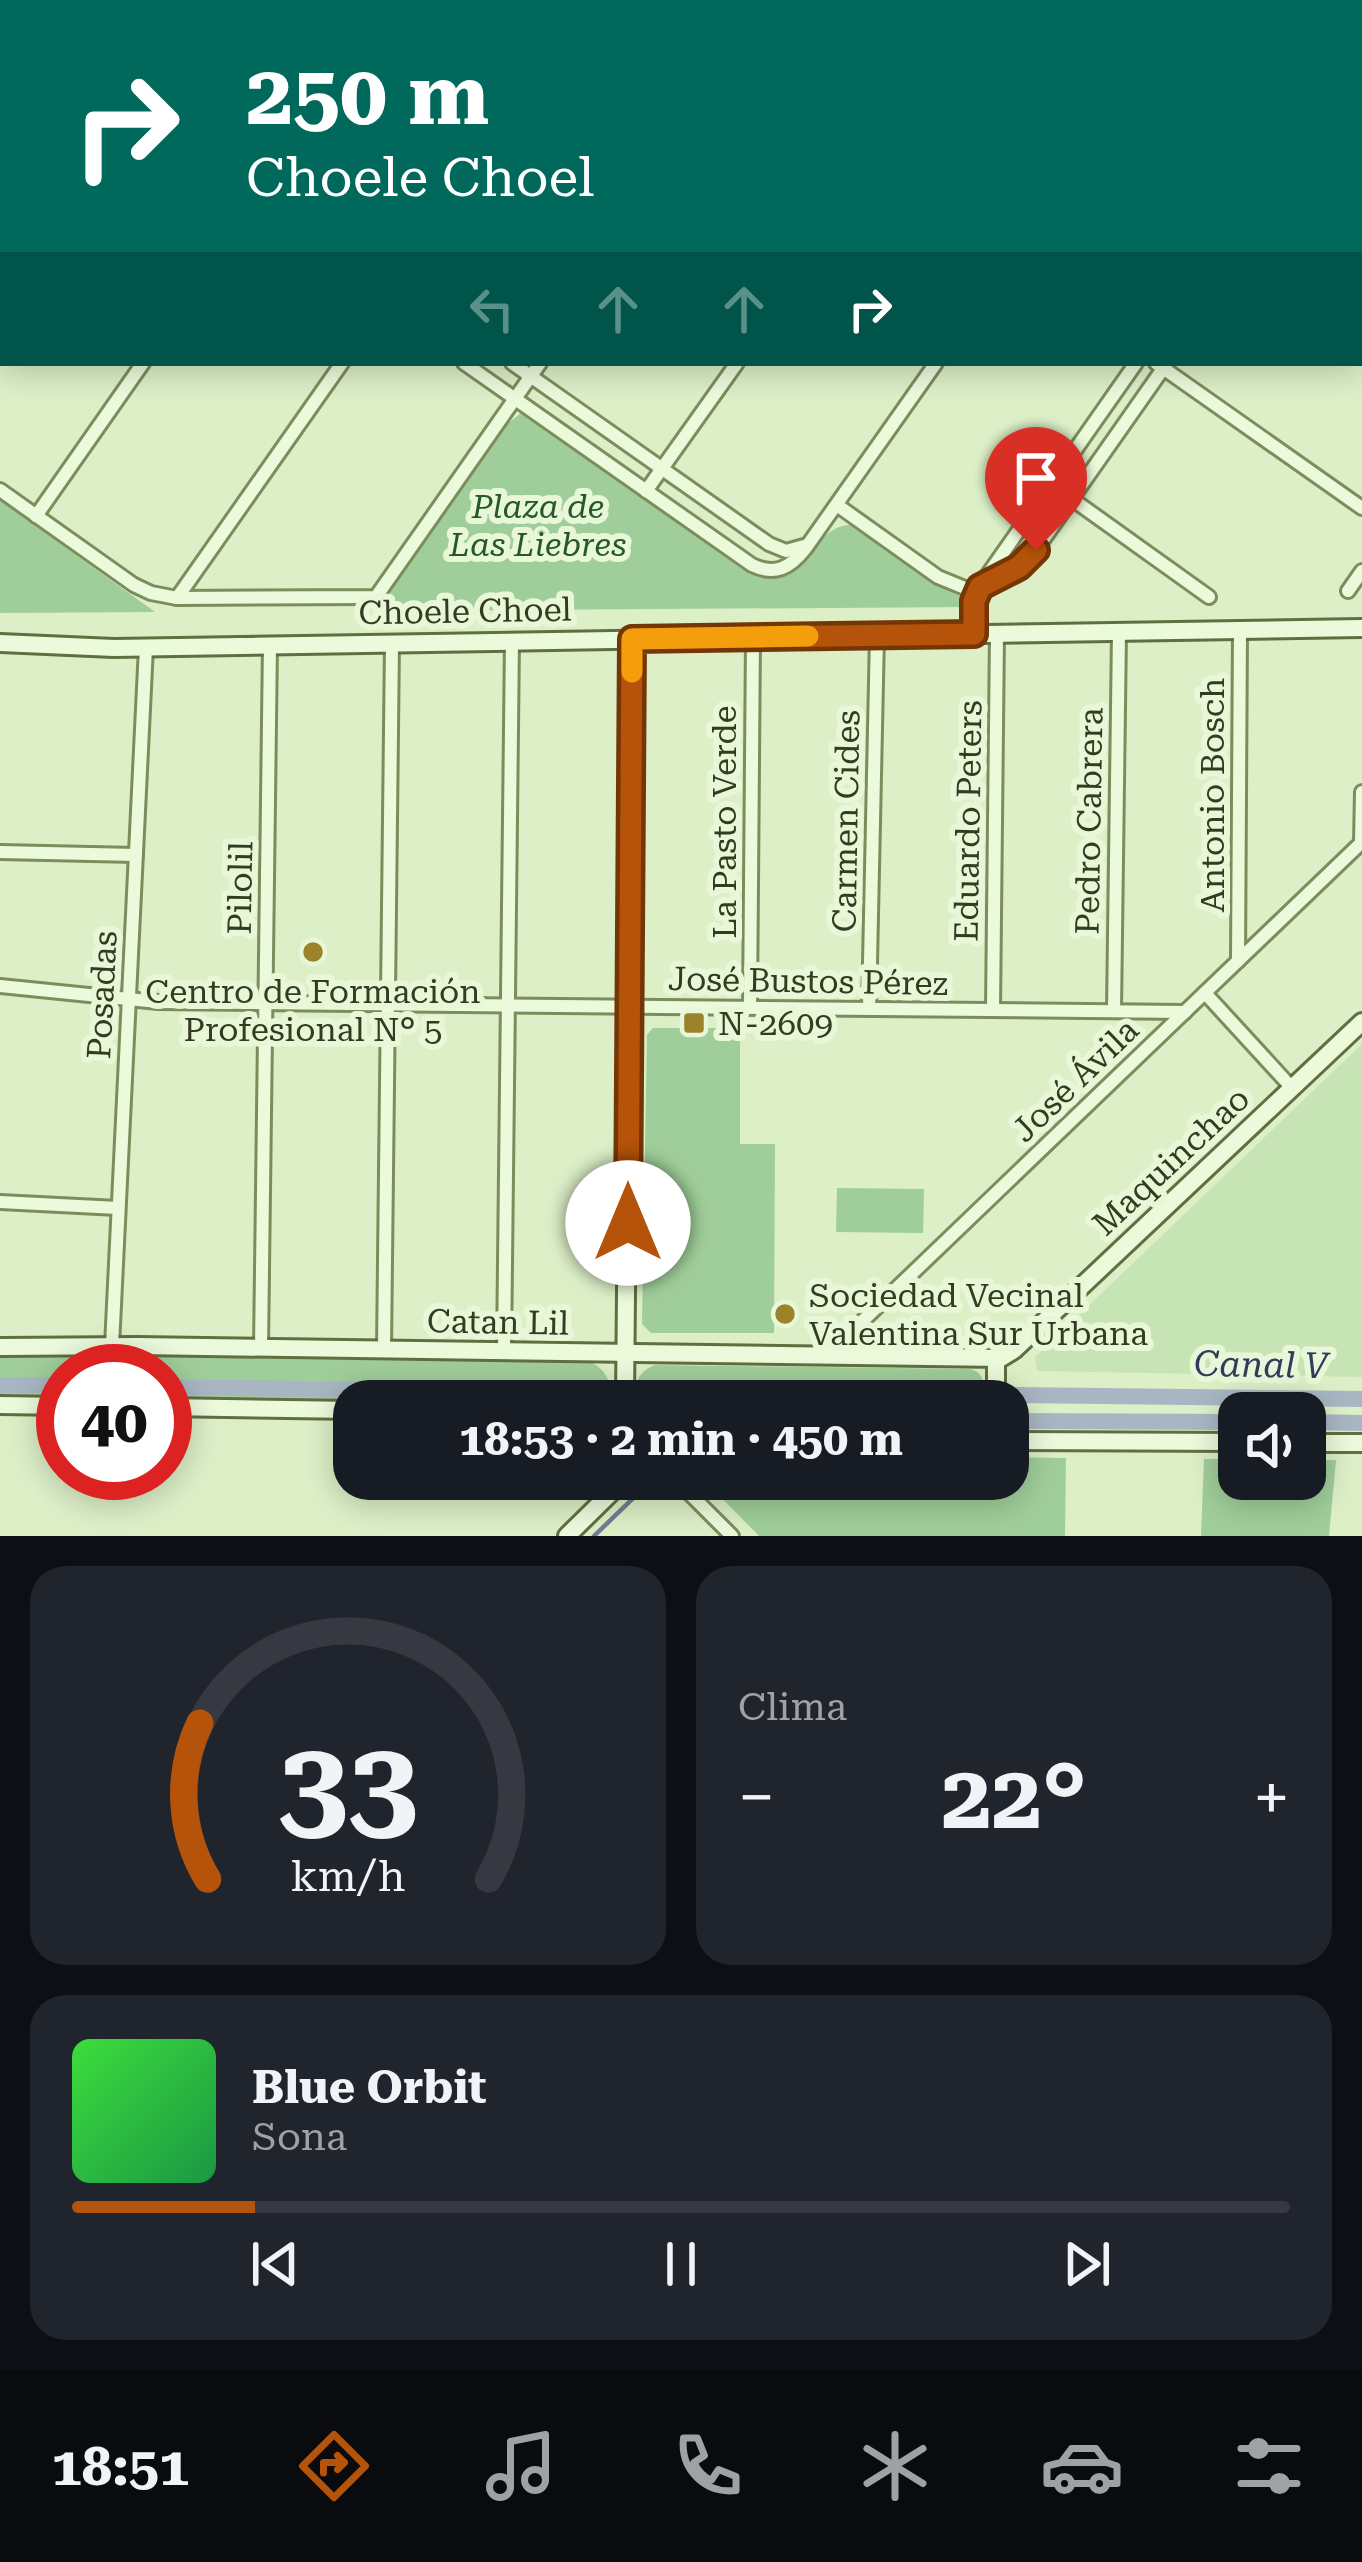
<!DOCTYPE html>
<html lang="es">
<head>
<meta charset="utf-8">
<style>
  :root { --surface:#171b24; --page:#20242c; --text:#f1f3f6; --muted:#9ea1a6; --line:#363941; --accent:#b45309 }
  body { margin:0; font-family:"Roboto Serif",serif; background:var(--page); color:var(--text); height:100vh; display:flex; flex-direction:column; font-size:45px; white-space:nowrap }
  * { box-sizing:border-box; margin:0 }
  p { font-size:39px; color:var(--muted) }
  .icon { flex:none; width:66px; height:66px; fill:none; stroke:currentColor; stroke-width:2; stroke-linecap:round; stroke-linejoin:round }
  .map { position:relative; height:1536px; overflow:hidden }
  .details { display:flex; flex-direction:column; gap:30px; padding:30px; background:#0d0f14; flex:1 }
  .details>* { flex:none }
  .hud { position:absolute; left:0px; top:0px; width:1362px; height:366px; box-shadow:0 6px 30px #0003; background:#00695c; color:#fff; overflow:hidden }
  .controls { position:absolute; left:1218px; top:1392px; display:grid; gap:24px }
  .controls a { display:grid; place-items:center; width:108px; height:108px; border-radius:24px; background:var(--surface); box-shadow:0 6px 30px #0003; font-size:60px }
  .speed { position:absolute; left:36px; top:1344px; display:flex; gap:24px; font-size:60px; font-weight:700; text-align:center }
  .speed>* { display:grid; place-content:center; width:156px; height:156px; border-radius:50%; background:var(--surface); box-shadow:0 6px 30px #0003; line-height:1 }
  .speed .limit { border:18px solid #d22; background:#fff; color:#111 }
  .pin { position:absolute; display:grid; place-items:center; width:102px; height:102px; color:#fff; margin:-123px -51px; border-radius:50% 50% 50% 0; rotate:-45deg; box-shadow:0 0 12px #0007 }
  .pin .icon { rotate:45deg }
  .me { position:absolute; width:132px; margin:-66px; rotate:0deg; stroke-linejoin:round; filter:drop-shadow(0 0 9px #0008) }
  .turn { display:flex; align-items:center; gap:42px; height:252px; padding:0 48px; font-size:54px }
  .turn .icon { width:156px; height:156px; stroke-width:2.5 }
  .turn b { display:block; font-size:84px; line-height:102px }
  .lanes { display:flex; align-items:center; height:114px; padding:0 48px; background:#0003; justify-content:center; gap:60px; direction:ltr }
  .lanes .off { opacity:.35 }
  .big { font-size:90px; font-weight:700; line-height:1.1 }
  .details .widget { flex:1; display:flex; flex-direction:column; justify-content:center; gap:18px; min-width:0; padding:0 42px; border-radius:36px; background:var(--page) }
  .details .dial { align-items:center; gap:0 }
  .dial svg { height:312px; overflow:visible; fill:none; stroke:var(--line); stroke-width:7; stroke-linecap:round; text-anchor:middle }
  .dial text { fill:var(--text); stroke:none }
  .song { display:flex; align-items:center; gap:36px }
  .cover { width:144px; height:144px; border-radius:18px; background:linear-gradient(135deg,hsl(120 70% 55%),hsl(140 70% 35%)) }
  .played { height:12px; border-radius:6px; background:linear-gradient(90deg,var(--accent) 15%,var(--line) 15%) }
  .keys { display:flex; justify-content:space-around; direction:ltr }
  .heat { display:flex; justify-content:space-between; align-items:center; font-size:66px; direction:ltr }
  .details .tiles { flex:1; display:grid; gap:30px; grid-template-columns:1fr 1fr }
  .widget:last-child { grid-column:span 2 }
  .trip { position:absolute; left:333px; top:1380px; width:696px; height:120px; border-radius:36px; background:var(--surface); box-shadow:0 6px 30px #0003; font-weight:700; line-height:120px; text-align:center }
  .tabs { display:flex; height:192px; justify-content:space-around; align-items:center; background:#090b0e; color:var(--muted) }
  .tabs .icon { width:84px; height:84px }
  .tabs .current { color:var(--accent) }
  .tabs b { font-size:54px; color:var(--text) }
  .map>svg:first-child { display:block }
  .farmland { fill:#c7e5b4 }
  .green { fill:#a0ce9a }
  .lines { fill:none; stroke-linecap:round; stroke-linejoin:round }
  .stream { stroke:#6e7f92; stroke-width:4.5 }
  .canal { stroke:#a8b6c3; stroke-width:16 }
  .street-casing { stroke:#7d8c5c; stroke-width:18 }
  .secondary-casing { stroke:#616e3f; stroke-width:22 }
  .street { stroke:#ebfadb; stroke-width:12 }
  .secondary { stroke:#ebfadb; stroke-width:16 }
  .route-casing { stroke:#753606; stroke-width:30 }
  .route { stroke:#b45309; stroke-width:21 }
  .slow { stroke:#f59e0b; stroke-width:21 }
  .poi-dot { fill:#9c822a; stroke:#e7f7d7; stroke-width:4.5 }
  .labels { text-anchor:middle; dominant-baseline:central; stroke-width:12; stroke-linejoin:round; paint-order:stroke }
  .park-label { font-size:33px; font-style:italic; fill:#265927; stroke:#e7f7d7 }
  .street-label { font-size:33px; fill:#343c20; stroke:#e7f7d7 }
  .poi-label { font-size:33px; fill:#343c20; stroke:#e7f7d7; text-anchor:start }
  .water-label { font-size:36px; font-style:italic; fill:#2f3c5c; stroke:#e7f7d7 }
</style>
</head>
<body>
<div class="map">
<svg width="1362" height="1536" viewBox="0 0 1362 1536">
  <rect width="100%" height="100%" fill="#dcefc7"/>
  <polygon class="farmland" points="1362,1044 1362,1377 1037,1371 1035,1357"/>
  <g class="green">
    <path d="M521,413L526,414L759,575C810,590 810,526 850,525L938,585L960,596L965,607L376,611L507,424Z"/>
    <polygon points="0,500 155,612 0,613"/>
    <polygon points="653,1028 733,1028 740,1034 740,1144 775,1144 774,1333 651,1333 642,1324 647,1035"/>
    <polygon points="837,1188 924,1189 923,1233 836,1232"/>
    <path d="M0,1355L586,1361C605,1366 611,1381 612,1399L354,1401V1404L165,1401V1371H63V1399L0,1398Z"/>
    <path d="M655,1365L970,1369C987,1373 983,1387 983,1401H639C631,1385 639,1371 655,1365Z"/>
    <polygon points="1008,1457 1066,1458 1065,1536 759,1536 703,1479 1008,1479"/>
    <polygon points="1204,1459 1239,1459 1239,1479 1305,1479 1305,1460 1336,1460 1329,1536 1201,1536"/>
  </g>
  <g class="lines">
    <polyline class="stream" points="594,1536 653,1479"/>
    <g class="canal">
      <polyline points="0,1385 63,1385"/>
      <polyline points="165,1387 612,1393"/>
      <polyline points="635,1391 978,1395"/>
      <polyline points="1014,1395 1362,1399"/>
      <polyline points="1013,1421 1239,1422"/>
      <polyline points="1305,1422 1362,1423"/>
    </g>
    <defs>
      <g id="street">
        <polyline points="0,0 4,3"/>
        <polyline points="638,0 642,3"/>
        <polyline points="1226,0 1230,3"/>
        <polyline points="195,3 197,0"/>
        <polyline points="396,3 398,0"/>
        <polyline points="594,3 596,0"/>
        <polyline points="792,3 794,0"/>
        <polyline points="991,3 993,0"/>
        <polyline points="1188,3 1190,0"/>
        <polyline points="0,37 3,39"/>
        <polyline points="1359,43 1362,39"/>
        <polyline points="1359,88 1362,84"/>
        <polyline points="0,280 3,276"/>
        <polyline points="1359,302 1362,304"/>
        <path d="M464,363L752,565C775,576 790,568 805,549L936,363"/>
        <polyline points="512,363 769,544 786,551 804,546"/>
        <polyline points="1156,363 1362,508"/>
        <polyline points="0,490 134,585 151,593 177,598 376,597 540,363"/>
        <polyline points="646,491 737,363"/>
        <polyline points="1072,499 1209,597"/>
        <polyline points="837,505 938,577 977,593"/>
        <polyline points="36,516 143,363"/>
        <polyline points="981,586 1019,567 1031,557 1167,363"/>
        <polyline points="1348,591 1362,571"/>
        <polyline points="177,598 342,363"/>
        <polyline points="974,634 975,600 984,580 1136,363"/>
        <polyline points="1361,843 1362,792"/>
        <polyline points="0,852 136,855"/>
        <polyline points="1238,961 1240,630"/>
        <polyline points="0,986 158,1002 1185,1012"/>
        <polyline points="1205,993 1292,1088"/>
        <polyline points="750,1007 753,637"/>
        <polyline points="869,1009 877,635"/>
        <polyline points="993,1010 997,633"/>
        <polyline points="1114,1011 1119,632"/>
        <polyline points="0,1202 118,1208"/>
        <polyline points="112,1346 146,647"/>
        <polyline points="261,1348 270,644"/>
        <polyline points="384,1350 392,642"/>
        <polyline points="504,1352 512,640"/>
        <polyline points="826,1356 1362,842"/>
        <polyline points="675,1479 732,1536"/>
      </g>
      <g id="secondary">
        <polyline points="0,643 114,648 1362,628"/>
        <polyline points="0,1347 137,1346 1001,1358 1014,1350 1362,1022"/>
        <polyline points="996,1359 996,1401"/>
        <polyline points="625,1401 632,639"/>
        <polyline points="0,1405 63,1406"/>
        <polyline points="165,1407 354,1410"/>
        <polyline points="1008,1441 1239,1442"/>
        <polyline points="1305,1443 1362,1443"/>
        <polyline points="567,1536 625,1479"/>
      </g>
    </defs>
    <use href="#street" class="street-casing"/>
    <use href="#secondary" class="secondary-casing"/>
    <use href="#street" class="street"/>
    <use href="#secondary" class="secondary"/>
  </g>
  <g class="lines">
    <defs>
      <polyline id="route" points="628,1223 632,639 974,634 974,601 980,587 1019,567 1036,550"/>
    </defs>
    <use href="#route" class="route-casing"/>
    <use href="#route" class="route"/>
    <polyline class="slow" points="632,672 632,639 808,636"/>
  </g>
  <g class="poi-dot">
    <circle cx="313" cy="952" r="12"/>
    <rect x="682" y="1011" width="24" height="24" rx="6"/>
    <circle cx="785" cy="1314" r="12"/>
  </g>
  <g class="labels">
    <g class="park-label">
      <text x="538" y="506">Plaza de<tspan x="538" dy="38">Las Liebres</tspan></text>
    </g>
    <g class="street-label">
      <text transform="translate(465 611) rotate(-1)">Choele Choel</text>
      <text transform="translate(1212 795) rotate(-90)">Antonio Bosch</text>
      <text transform="translate(846 821) rotate(-89)">Carmen Cides</text>
      <text transform="translate(968 821) rotate(-89)">Eduardo Peters</text>
      <text transform="translate(1089 821) rotate(-89)">Pedro Cabrera</text>
      <text transform="translate(724 822) rotate(-90)">La Pasto Verde</text>
      <text transform="translate(240 888) rotate(-89)">Pilolil</text>
      <text transform="translate(808 981) rotate(1)">José Bustos Pérez</text>
      <text transform="translate(102 995) rotate(-87)">Posadas</text>
      <text transform="translate(1075 1080) rotate(-44)">José Ávila</text>
      <text transform="translate(1171 1161) rotate(-43)">Maquinchao</text>
      <text transform="translate(498 1322) rotate(1)">Catan Lil</text>
    </g>
    <g class="poi-label">
      <text x="313" y="991" text-anchor="middle">Centro de Formación<tspan x="313" dy="38">Profesional N° 5</tspan></text>
      <text x="718" y="1023">N-2609</text>
      <text x="809" y="1295">Sociedad Vecinal<tspan x="809" dy="38">Valentina Sur Urbana</tspan></text>
    </g>
    <g class="water-label">
      <text transform="translate(1261 1365) rotate(1)">Canal V</text>
    </g>
  </g>
</svg>
<div class="controls">
<a><svg class="icon" aria-label="sound" viewBox="0 0 24 24"><path d="M4 9h4l5-4v14l-5-4H4zM17 9q2 3 0 6"/></svg></a>
</div>
<div class="speed"><div class="limit">40</div></div>
<div class="pin" style="left:1036px;top:550px;background:#d93025"><svg class="icon" aria-label="arrive" viewBox="0 0 24 24"><path d="M6 21V4h12l-3 4 3 4H6"/></svg></div>
<svg class="me" style="left:628px;top:1223px" viewBox="-20 -20 40 40"><circle r="19" fill="#fff"/><path d="M0-13L10 11 0 6-10 11z" fill="#b45309"/></svg>
<div class="trip">18:53 · 2 min · 450 m</div>
<div class="hud">
<div class="turn"><svg class="icon" aria-label="right" viewBox="0 0 24 24"><path d="M7 20v-9h11M14 6l5 5-5 5"/></svg><div><b>250 m</b>Choele Choel</div></div>
<div class="lanes"><svg class="icon off" aria-label="left" viewBox="0 0 24 24"><path d="M17 20v-9H6M10 6l-5 5 5 5"/></svg><svg class="icon off" aria-label="ahead" viewBox="0 0 24 24"><path d="M12 20V5M6 11l6-6 6 6"/></svg><svg class="icon off" aria-label="ahead" viewBox="0 0 24 24"><path d="M12 20V5M6 11l6-6 6 6"/></svg><svg class="icon" aria-label="right" viewBox="0 0 24 24"><path d="M7 20v-9h11M14 6l5 5-5 5"/></svg></div>
</div>
</div>
<section class="details">
<div class="tiles">
<div class="widget dial"><svg viewBox="0 0 100 80">
<path d="M14 69A42 42 0 1 1 86 69"/>
<path d="M14 69A42 42 0 0 1 12 29" stroke="#b45309"/>
<text x="50" y="56" font-size="32" font-weight="700">33</text>
<text x="50" y="72" font-size="11">km/h</text>
</svg></div>
<div class="widget"><p>Clima</p>
<div class="heat"><a>−</a><b class="big">22°</b><a>+</a></div>
</div>
<div class="widget">
<div class="song"><i class="cover"></i><div><b>Blue Orbit</b><p>Sona</p></div></div>
<div class="played"></div>
<div class="keys"><svg class="icon" aria-label="previous" viewBox="0 0 24 24"><path d="M18 5L8 12l10 7zM5 5v14"/></svg><svg class="icon" aria-label="pause" viewBox="0 0 24 24"><path d="M8 5v14M16 5v14"/></svg><svg class="icon" aria-label="next" viewBox="0 0 24 24"><path d="M6 5l10 7-10 7zM19 5v14"/></svg></div>
</div>
</div>
</section>
<nav class="tabs">
<b>18:51</b>
<svg class="icon current" aria-label="directions" viewBox="0 0 24 24"><path d="M12 3l9 9-9 9-9-9zM9 14v-3h6M13 9l2 2-2 2"/></svg>
<svg class="icon" aria-label="music" viewBox="0 0 24 24"><path d="M9 18V5l10-2v13"/><circle cx="6" cy="18" r="3"/><circle cx="16" cy="16" r="3"/></svg>
<svg class="icon" aria-label="phone" viewBox="0 0 24 24"><path d="M5 4h4l2 5-3 2q2 4 5 5l2-3 5 2v4C11 20 4 13 5 4z"/></svg>
<svg class="icon" aria-label="climate" viewBox="0 0 24 24"><path d="M12 3v18M4 7l16 10M4 17L20 7"/></svg>
<svg class="icon" aria-label="car" viewBox="0 0 24 24"><path d="M5 17H2v-5l4-1 3-4h7l3 4 3 1v5h-3M9 17h6M6 11h13"/><circle cx="7" cy="17" r="2"/><circle cx="17" cy="17" r="2"/></svg>
<svg class="icon" aria-label="filters" viewBox="0 0 24 24"><path d="M4 7h16M4 17h16"/><circle cx="9" cy="7" r="2"/><circle cx="15" cy="17" r="2"/></svg>
</nav>
</body>
</html>
